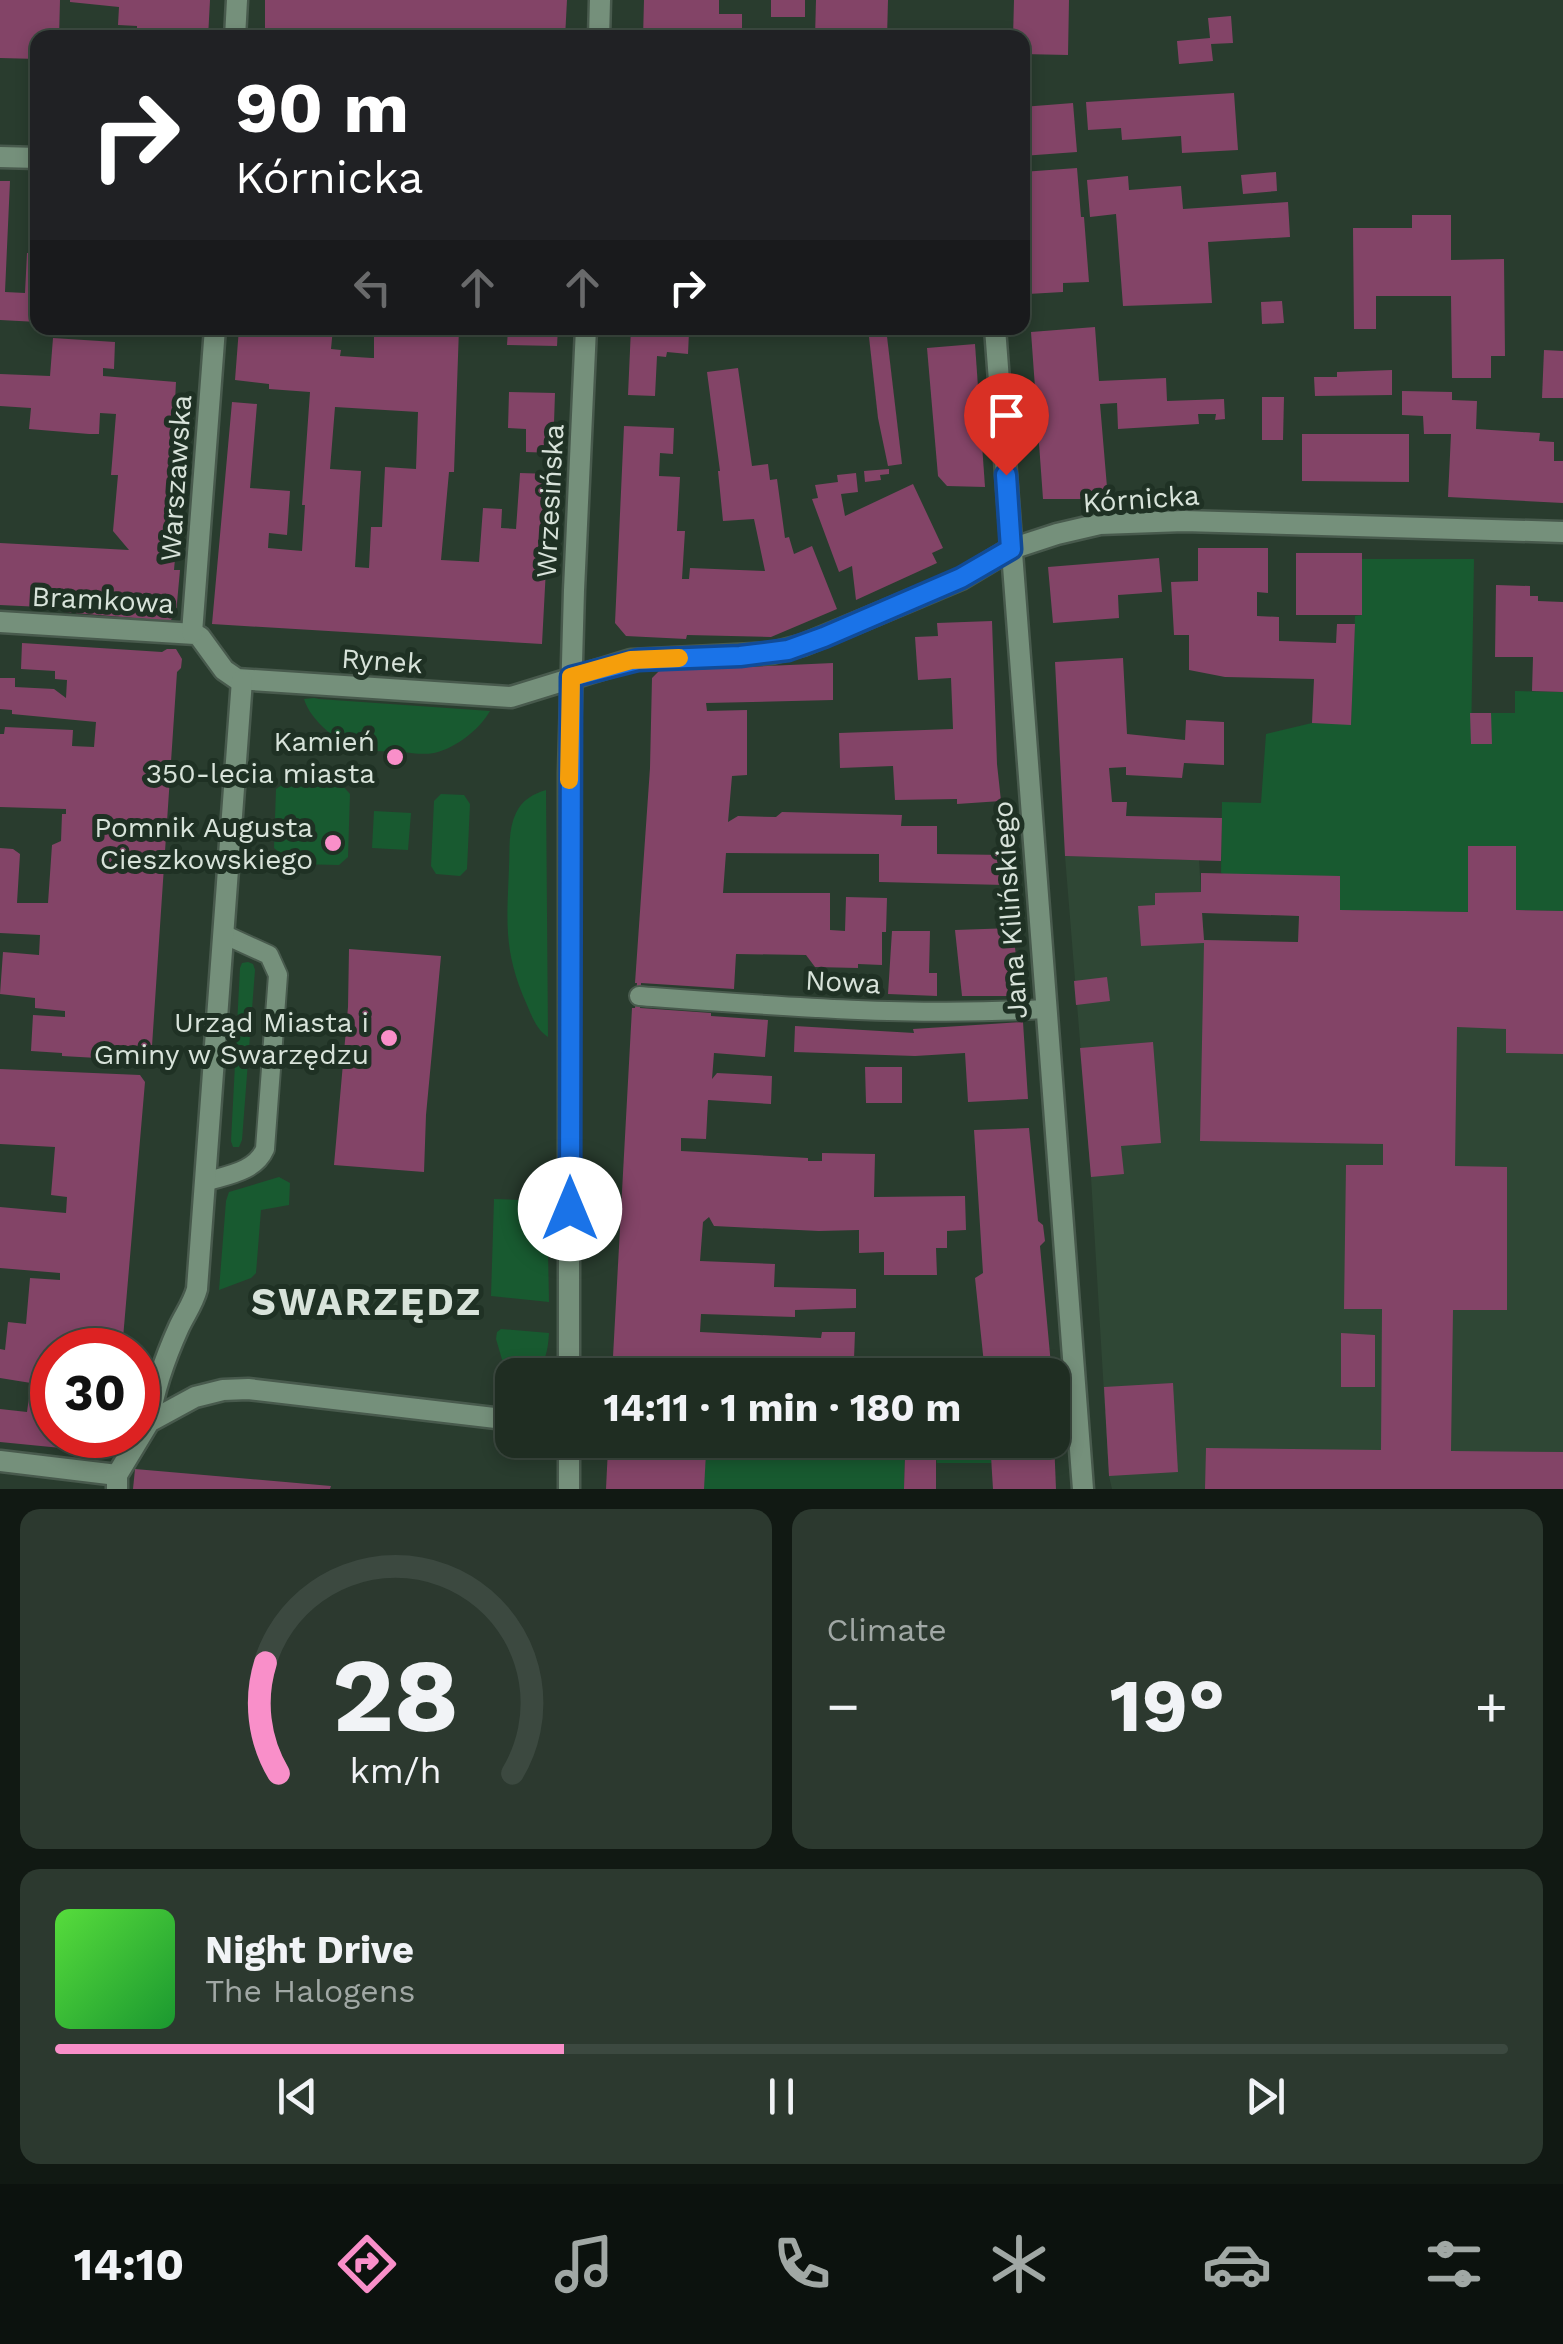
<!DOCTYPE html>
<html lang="en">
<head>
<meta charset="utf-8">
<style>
  :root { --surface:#1f2d22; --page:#2c392f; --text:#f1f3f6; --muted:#a1a8a5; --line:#3c4940; --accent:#f98fc9 }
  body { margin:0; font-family:"Work Sans",sans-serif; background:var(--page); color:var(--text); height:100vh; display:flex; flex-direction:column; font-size:38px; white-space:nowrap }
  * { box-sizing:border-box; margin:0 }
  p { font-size:32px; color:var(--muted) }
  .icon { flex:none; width:55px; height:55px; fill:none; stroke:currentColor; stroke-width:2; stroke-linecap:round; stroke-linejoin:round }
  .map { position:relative; height:1489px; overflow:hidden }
  .sheet { display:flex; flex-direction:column; gap:20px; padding:20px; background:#111913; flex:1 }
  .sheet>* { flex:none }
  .hud { position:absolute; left:30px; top:30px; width:1000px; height:305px; border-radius:20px; box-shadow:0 5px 15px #0003,0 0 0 2px var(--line); background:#202124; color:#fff; overflow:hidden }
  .speed { position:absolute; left:30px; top:1328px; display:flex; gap:20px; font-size:50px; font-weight:700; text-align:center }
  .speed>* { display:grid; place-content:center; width:130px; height:130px; border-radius:50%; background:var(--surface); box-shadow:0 5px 15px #0003,0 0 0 2px var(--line); line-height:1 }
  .speed .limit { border:15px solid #d22; background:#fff; color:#111 }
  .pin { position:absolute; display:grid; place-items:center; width:85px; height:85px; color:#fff; margin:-102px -42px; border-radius:50% 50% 50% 0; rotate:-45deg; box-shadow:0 0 10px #0007 }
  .pin .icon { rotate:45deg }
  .me { position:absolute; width:110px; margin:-55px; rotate:0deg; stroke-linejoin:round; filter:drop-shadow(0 0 8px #0008) }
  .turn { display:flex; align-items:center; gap:35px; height:210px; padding:0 40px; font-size:45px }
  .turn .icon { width:130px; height:130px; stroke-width:2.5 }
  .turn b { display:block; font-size:70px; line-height:85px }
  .lanes { display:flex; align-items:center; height:95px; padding:0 40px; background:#0003; justify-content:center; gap:50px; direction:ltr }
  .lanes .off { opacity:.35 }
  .big { font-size:75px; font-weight:700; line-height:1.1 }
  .sheet .card { flex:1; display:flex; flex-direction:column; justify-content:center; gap:15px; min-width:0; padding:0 35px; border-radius:20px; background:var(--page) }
  .sheet .dial { align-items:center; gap:0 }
  .dial svg { height:260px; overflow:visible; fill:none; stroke:var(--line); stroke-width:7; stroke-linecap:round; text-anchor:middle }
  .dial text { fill:var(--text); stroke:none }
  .song { display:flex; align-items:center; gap:30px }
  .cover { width:120px; height:120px; border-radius:15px; background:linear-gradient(135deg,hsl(110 70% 55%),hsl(130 70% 35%)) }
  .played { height:10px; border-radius:5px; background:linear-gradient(90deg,var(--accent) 35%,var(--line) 35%) }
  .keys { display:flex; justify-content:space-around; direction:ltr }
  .heat { display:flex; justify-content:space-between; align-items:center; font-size:55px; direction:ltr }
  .sheet .tiles { flex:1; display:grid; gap:20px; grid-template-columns:1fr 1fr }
  .card:last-child { grid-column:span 2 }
  .trip { position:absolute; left:495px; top:1358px; width:575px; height:100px; border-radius:20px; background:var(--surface); box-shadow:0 5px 15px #0003,0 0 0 2px var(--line); font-weight:700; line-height:100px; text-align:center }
  .menu { display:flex; height:160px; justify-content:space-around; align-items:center; background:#0c120e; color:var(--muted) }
  .menu .icon { width:70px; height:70px }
  .menu .current { color:var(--accent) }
  .menu b { font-size:45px; color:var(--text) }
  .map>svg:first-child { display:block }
  .built { fill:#2f4735 }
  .green { fill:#185a30 }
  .building { fill:#834467; fill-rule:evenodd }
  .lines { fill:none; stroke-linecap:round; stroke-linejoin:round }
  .service-casing { stroke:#485a4d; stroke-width:22 }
  .minor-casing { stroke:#485a4d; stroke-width:25 }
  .service { stroke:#75907b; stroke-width:18 }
  .minor { stroke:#75907b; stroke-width:20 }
  .route-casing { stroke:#114b97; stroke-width:25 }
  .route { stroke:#1a73e8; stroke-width:18 }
  .slow { stroke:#f59e0b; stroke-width:18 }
  .poi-dot { fill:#f98fc9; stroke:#1f3124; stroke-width:4 }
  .labels { text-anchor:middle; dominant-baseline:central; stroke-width:10; stroke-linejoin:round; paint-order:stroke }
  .street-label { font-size:28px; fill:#d8e3da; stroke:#1f3124 }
  .poi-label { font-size:28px; fill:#d8e3da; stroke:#1f3124; text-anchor:end }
  .district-label { font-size:38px; font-weight:bold; letter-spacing:2.5px; fill:#d8e3da; stroke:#1f3124 }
</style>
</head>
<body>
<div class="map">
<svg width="1563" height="1489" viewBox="0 0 1563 1489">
  <rect width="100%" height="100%" fill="#293c2e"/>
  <polygon class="built" points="1065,856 1199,860 1204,940 1563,948 1563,1489 1112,1489 1109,1476 1091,1177"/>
  <g class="green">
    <polygon points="1362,559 1474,559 1471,744 1491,744 1491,713 1515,713 1515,691 1563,692 1563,911 1516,910 1515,846 1468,847 1468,912 1340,910 1221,873 1222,802 1261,803 1266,734 1312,723 1351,724 1355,616 1362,615"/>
    <path d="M314,698L319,699L490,711C479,730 456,748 434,753C423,755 412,753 402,752C389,751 375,752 362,749C340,746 310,720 304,699Z"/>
    <polygon points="285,783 342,785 350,794 348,857 339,865 293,864 274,848 276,789"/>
    <path d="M546,790L548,1037C537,1030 532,1017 527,1005C503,951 507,923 509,867C510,849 508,829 516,813C522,800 533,794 546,790Z"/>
    <polygon points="441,794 464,795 470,804 467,869 460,876 436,874 431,866 434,801"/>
    <polygon points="374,811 411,813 408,850 372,848"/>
    <polygon points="248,962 253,964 255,970 242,1140 239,1147 233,1147 231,1141 240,968 242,963"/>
    <polygon points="279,1177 290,1183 289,1205 261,1210 256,1273 251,1278 219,1290 226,1201 229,1192"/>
    <polygon points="494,1199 547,1201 549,1302 491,1296"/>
    <path d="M501,1329L549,1333C548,1349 546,1363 534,1375H512L511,1390L496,1339L497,1332Z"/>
    <polygon points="796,1359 906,1361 905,1375 795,1375"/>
    <polygon points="948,1363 984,1364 985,1375 948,1375"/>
    <polygon points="680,1440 990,1440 992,1463 937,1463 936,1457 905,1456 904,1489 704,1489 679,1452"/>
  </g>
  <g class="building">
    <polygon points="0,0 60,0 59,38 38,38 38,59 0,58"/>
    <polygon points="70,0 210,0 208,38 137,38 137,26 118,25 119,7 70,2"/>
    <polygon points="265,0 567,0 565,38 265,31"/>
    <polygon points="644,0 719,0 719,14 742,14 742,38 643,38"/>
    <rect x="771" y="0" width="34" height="17"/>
    <polygon points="816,0 888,0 887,38 815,38"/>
    <polygon points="1014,0 1069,0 1068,55 1022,54 1022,38 1013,38"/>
    <polygon points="1231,16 1233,43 1211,44 1213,61 1179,64 1177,41 1210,38 1208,18"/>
    <polygon points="1234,93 1238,150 1182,153 1181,136 1122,140 1121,128 1088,130 1086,102"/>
    <polygon points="1073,103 1077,152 1022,156 1022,107"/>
    <polygon points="1077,168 1081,217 1084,217 1089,282 1063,283 1063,292 1028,294 1022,211 1022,172"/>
    <polygon points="1276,172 1277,191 1243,194 1241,175"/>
    <polygon points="1128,176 1129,190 1181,186 1183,209 1288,202 1290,237 1208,242 1212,303 1123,306 1116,214 1090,217 1087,180"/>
    <polygon points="0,181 10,181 5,292 25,293 27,253 38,253 38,322 0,320"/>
    <polygon points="1412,215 1451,215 1451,260 1504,259 1505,356 1491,356 1491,378 1452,378 1451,296 1376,296 1376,329 1354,329 1353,228 1412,228"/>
    <polygon points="1282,301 1284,323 1262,324 1261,302"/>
    <polygon points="1095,327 1099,381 1166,378 1167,401 1224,399 1225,419 1215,420 1216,414 1198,414 1199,424 1118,429 1117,403 1100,404 1108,499 1043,499 1031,332"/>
    <path d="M239,328H333L331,349L341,350L340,356L372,358H374V328H459L454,472H449L441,560L479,562L483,508L502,509L501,528L516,529L520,473L551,474L542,644L212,624L232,402L257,404L250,488L290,491L287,535L269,533L268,548L302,551L305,505H302L310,392L269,389V384L235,380ZM335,407L418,412L416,469L385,467L382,527H371L369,568L355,567L361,471L330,469Z"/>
    <polygon points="508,328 558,328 557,346 507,345"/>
    <polygon points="631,328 677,328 677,330 689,332 688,354 667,352 666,357 657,356 655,396 628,395"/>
    <polygon points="868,328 886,328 902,464 888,466 878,418"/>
    <polygon points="53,338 115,342 114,369 103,368 103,376 176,382 173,441 185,442 174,570 180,570 176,614 170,621 63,612 63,608 0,605 0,543 129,550 113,531 118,475 111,475 116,414 100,413 99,434 89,434 29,429 31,408 0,406 0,374 50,376"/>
    <polygon points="975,344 985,487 947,486 938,476 927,348"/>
    <polygon points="1544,350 1563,351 1563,398 1542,398"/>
    <polygon points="738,368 752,466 768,464 770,480 777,479 785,538 789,537 794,554 812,546 837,609 771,637 687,635 686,639 626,636 615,623 624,426 674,428 673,454 660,453 659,476 680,477 677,531 685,531 682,579 689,579 690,568 765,571 754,519 723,521 718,471 720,471 707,372"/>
    <polygon points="1392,370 1392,395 1315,396 1314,377 1337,377 1337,372"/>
    <polygon points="1402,391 1452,392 1452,400 1477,401 1476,429 1540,433 1539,441 1554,442 1554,461 1563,461 1563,503 1448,497 1451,434 1424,434 1423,416 1402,415"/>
    <polygon points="509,392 555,393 553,453 526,452 526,429 508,428"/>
    <polygon points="1262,397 1284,397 1283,440 1262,440"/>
    <polygon points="1302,434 1409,434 1409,482 1302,481"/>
    <polygon points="889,469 889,474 880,475 881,480 865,482 864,471"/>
    <polygon points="856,473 858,492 841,494 845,516 913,484 943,548 932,553 937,563 856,600 852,566 839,572 812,499 818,498 815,485 838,482 837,475"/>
    <polygon points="1198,548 1268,548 1268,593 1257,592 1257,616 1279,617 1279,641 1336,643 1337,624 1355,624 1351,725 1312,723 1314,679 1225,677 1189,670 1189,635 1174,635 1171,582 1198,581"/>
    <rect x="1296" y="553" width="66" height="62"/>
    <polygon points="1159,558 1162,592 1118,595 1119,618 1053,623 1048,567"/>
    <polygon points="1496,585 1530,586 1530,596 1538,596 1538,601 1563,602 1563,692 1532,691 1533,657 1495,657"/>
    <polygon points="992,621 997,764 1001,801 957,804 957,799 895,800 893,766 840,768 839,733 953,729 951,678 918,680 915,637 938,636 937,623"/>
    <polygon points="22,643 162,652 167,649 176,649 182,659 181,668 177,672 151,1061 62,1056 62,1053 31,1051 33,1015 65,1017 65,1011 35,1008 35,998 0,994 3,952 39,955 40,935 0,933 0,848 13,849 20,854 17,903 48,903 52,845 61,841 62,814 66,814 66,809 0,807 0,734 4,734 5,727 73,730 72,746 94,747 96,722 12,714 12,710 0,709 0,678 15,678 15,687 54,689 66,698 67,680 55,679 55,671 21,669"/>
    <polygon points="1123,658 1127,734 1185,740 1186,720 1224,722 1224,765 1184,763 1182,778 1126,775 1126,767 1109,768 1112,802 1127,802 1126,816 1222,818 1221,861 1065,856 1055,662"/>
    <polygon points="833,663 833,700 706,703 707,711 747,710 747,775 732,776 728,822 738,816 776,817 782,812 902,815 901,826 937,826 937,854 1005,855 1005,885 879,882 879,854 726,853 723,893 830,893 830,930 845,931 846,897 887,898 886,932 882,932 882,965 858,964 858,968 815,967 806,955 736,954 734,989 641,983 640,1008 711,1013 711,1016 768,1020 765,1057 714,1053 712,1079 717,1073 772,1076 771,1104 708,1100 706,1139 681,1138 681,1151 808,1158 808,1161 822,1161 822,1153 875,1154 874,1197 965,1196 966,1230 947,1231 947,1248 936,1248 937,1275 884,1275 884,1252 859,1253 859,1230 819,1231 714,1226 709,1217 703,1222 700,1261 775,1264 774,1287 856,1289 856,1308 795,1310 795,1317 701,1314 700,1332 821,1338 822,1332 855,1332 854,1359 796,1359 795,1375 612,1375 632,1008 635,1008 637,983 635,983 650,768 652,678 659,671"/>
    <polygon points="1470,713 1491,713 1492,744 1471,744"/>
    <path d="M1468,846H1516V910L1563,911V1054L1506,1053V1029L1457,1027L1455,1166L1507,1167V1310H1453L1451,1451L1563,1452V1489H1205L1206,1448L1381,1450L1382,1309H1344L1346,1165H1383V1144L1200,1141L1204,943L1141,946L1138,906L1155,905V893L1201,892V873L1340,876V910L1468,912ZM1202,913L1299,916L1298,942L1204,940Z"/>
    <polygon points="1013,928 1020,996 962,996 955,930"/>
    <polygon points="892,931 930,931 929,973 937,973 937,996 888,994"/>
    <polygon points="349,949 441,956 426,1115 424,1172 334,1165 348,1007"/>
    <polygon points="1107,977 1110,1001 1076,1005 1074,981"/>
    <polygon points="1023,1022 1028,1099 968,1102 965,1053 915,1056 794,1052 795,1026 914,1033 913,1029"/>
    <polygon points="1153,1042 1161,1143 1121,1146 1124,1174 1091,1177 1080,1048"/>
    <polygon points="865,1067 902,1067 902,1103 866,1103"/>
    <polygon points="0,1069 140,1075 145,1082 122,1350 52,1350 52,1435 114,1435 112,1453 0,1442 0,1409 27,1412 31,1383 0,1378 0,1349 5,1350 8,1322 26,1324 30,1278 60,1280 60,1273 0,1268 0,1207 66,1213 67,1197 51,1195 55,1147 0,1144"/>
    <polygon points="1029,1128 1038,1221 1043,1225 1045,1241 1040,1246 1051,1365 984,1364 975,1278 983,1273 974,1130"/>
    <polygon points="1341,1333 1375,1335 1375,1387 1341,1387"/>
    <polygon points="906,1361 948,1363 948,1375 905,1375"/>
    <polygon points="1173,1383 1178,1472 1109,1476 1104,1387"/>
    <polygon points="990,1440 1054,1440 1056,1489 993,1489"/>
    <polygon points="608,1448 706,1453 704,1489 606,1489"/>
    <polygon points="905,1456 936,1457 936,1489 904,1489"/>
    <polygon points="135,1469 331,1486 330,1489 133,1489"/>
  </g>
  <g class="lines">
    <defs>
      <g id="service">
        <path d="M639,996C774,1006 909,1017 1045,1009"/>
        <path d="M205,1182C227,1175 255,1172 265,1149L278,975L269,955L223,934"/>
      </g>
      <g id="minor">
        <polyline points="235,38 237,0"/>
        <polyline points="599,38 600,0"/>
        <polyline points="0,157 38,158"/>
        <polyline points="995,328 1083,1489"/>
        <polyline points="0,622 195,634 200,637 224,670 237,679 511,697 631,660 772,653 803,645 904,603 961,579 1011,549 1057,534 1100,524 1184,521 1563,532"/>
        <polyline points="192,633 215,328"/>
        <polyline points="569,1375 569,772 574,590 586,328"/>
        <path d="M149,1422C154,1388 165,1358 179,1327C185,1314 193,1304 197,1289L242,680"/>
        <polyline points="569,1440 569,1489"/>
        <polyline points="0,1461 117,1475"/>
        <polyline points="117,1489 117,1475 149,1422 195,1397 223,1390 248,1389 512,1420"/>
      </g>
    </defs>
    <use href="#service" class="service-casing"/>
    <use href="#minor" class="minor-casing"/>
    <use href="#service" class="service"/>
    <use href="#minor" class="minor"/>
  </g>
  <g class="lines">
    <defs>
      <polyline id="route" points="570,1209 571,677 638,660 740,656 788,650 824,637 961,578 1011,549 1006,475"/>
    </defs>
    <use href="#route" class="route-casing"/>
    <use href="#route" class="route"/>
    <polyline class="slow" points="569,780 571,677 631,660 679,658"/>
  </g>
  <g class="poi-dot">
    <circle cx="395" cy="757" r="10"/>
    <circle cx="333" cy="843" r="10"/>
    <circle cx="389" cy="1038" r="10"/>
  </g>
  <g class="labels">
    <g class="street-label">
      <text transform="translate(176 478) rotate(-86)">Warszawska</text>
      <text transform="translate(1141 499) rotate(-4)">Kórnicka</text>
      <text transform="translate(550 501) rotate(-87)">Wrzesińska</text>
      <text transform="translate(103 600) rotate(3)">Bramkowa</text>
      <text transform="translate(382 661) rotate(4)">Rynek</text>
      <text transform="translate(1010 910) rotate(-94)">Jana Kilińskiego</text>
      <text transform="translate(843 982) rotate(3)">Nowa</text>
    </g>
    <g class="poi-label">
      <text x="375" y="741">Kamień<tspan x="375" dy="32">350-lecia miasta</tspan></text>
      <text x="313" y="827">Pomnik Augusta<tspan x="313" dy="32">Cieszkowskiego</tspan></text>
      <text x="369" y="1022">Urząd Miasta i<tspan x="369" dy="32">Gminy w Swarzędzu</tspan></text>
    </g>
    <g class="district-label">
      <text x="367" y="1302">SWARZĘDZ</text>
    </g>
  </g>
</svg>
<div class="speed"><div class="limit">30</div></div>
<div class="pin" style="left:1006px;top:475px;background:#d93025"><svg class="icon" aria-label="arrive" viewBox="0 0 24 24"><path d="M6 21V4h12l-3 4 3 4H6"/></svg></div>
<svg class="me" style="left:570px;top:1209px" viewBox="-20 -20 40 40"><circle r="19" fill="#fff"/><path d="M0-13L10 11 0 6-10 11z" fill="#1a73e8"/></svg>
<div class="trip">14:11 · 1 min · 180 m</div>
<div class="hud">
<div class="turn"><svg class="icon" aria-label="right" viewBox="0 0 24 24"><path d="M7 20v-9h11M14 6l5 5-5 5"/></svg><div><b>90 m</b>Kórnicka</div></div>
<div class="lanes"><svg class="icon off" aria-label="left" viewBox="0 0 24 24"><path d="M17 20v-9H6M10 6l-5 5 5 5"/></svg><svg class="icon off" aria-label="ahead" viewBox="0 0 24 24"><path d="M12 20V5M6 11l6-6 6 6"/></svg><svg class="icon off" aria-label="ahead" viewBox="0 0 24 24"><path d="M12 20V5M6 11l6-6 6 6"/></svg><svg class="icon" aria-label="right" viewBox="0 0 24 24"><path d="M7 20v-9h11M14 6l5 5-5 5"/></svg></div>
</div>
</div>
<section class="sheet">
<div class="tiles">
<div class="card dial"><svg viewBox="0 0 100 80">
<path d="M14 69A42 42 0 1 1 86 69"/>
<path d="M14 69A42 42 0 0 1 10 35" stroke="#f98fc9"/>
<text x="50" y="56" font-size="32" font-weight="700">28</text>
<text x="50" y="72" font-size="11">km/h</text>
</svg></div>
<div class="card"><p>Climate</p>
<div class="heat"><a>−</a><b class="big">19°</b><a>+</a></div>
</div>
<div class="card">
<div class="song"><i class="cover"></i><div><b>Night Drive</b><p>The Halogens</p></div></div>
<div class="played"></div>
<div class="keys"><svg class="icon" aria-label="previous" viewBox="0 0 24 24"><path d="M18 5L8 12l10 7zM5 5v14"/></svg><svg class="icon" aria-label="pause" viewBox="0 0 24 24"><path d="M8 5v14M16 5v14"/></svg><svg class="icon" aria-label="next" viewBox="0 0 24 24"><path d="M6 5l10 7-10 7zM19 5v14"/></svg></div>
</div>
</div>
</section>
<nav class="menu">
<b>14:10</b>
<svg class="icon current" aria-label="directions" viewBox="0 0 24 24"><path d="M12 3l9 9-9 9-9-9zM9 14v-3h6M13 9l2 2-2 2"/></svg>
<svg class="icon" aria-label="music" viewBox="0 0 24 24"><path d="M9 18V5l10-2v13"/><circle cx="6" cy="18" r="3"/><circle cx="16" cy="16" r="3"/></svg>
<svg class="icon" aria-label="phone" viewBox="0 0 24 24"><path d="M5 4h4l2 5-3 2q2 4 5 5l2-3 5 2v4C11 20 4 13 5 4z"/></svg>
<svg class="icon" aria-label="climate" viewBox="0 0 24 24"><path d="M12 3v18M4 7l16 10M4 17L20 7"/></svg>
<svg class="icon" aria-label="car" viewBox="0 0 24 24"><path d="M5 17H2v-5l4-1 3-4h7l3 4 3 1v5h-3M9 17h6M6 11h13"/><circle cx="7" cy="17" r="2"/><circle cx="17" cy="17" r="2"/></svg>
<svg class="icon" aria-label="filters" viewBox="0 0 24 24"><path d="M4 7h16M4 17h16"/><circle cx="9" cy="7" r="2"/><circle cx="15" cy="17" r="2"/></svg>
</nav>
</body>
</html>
